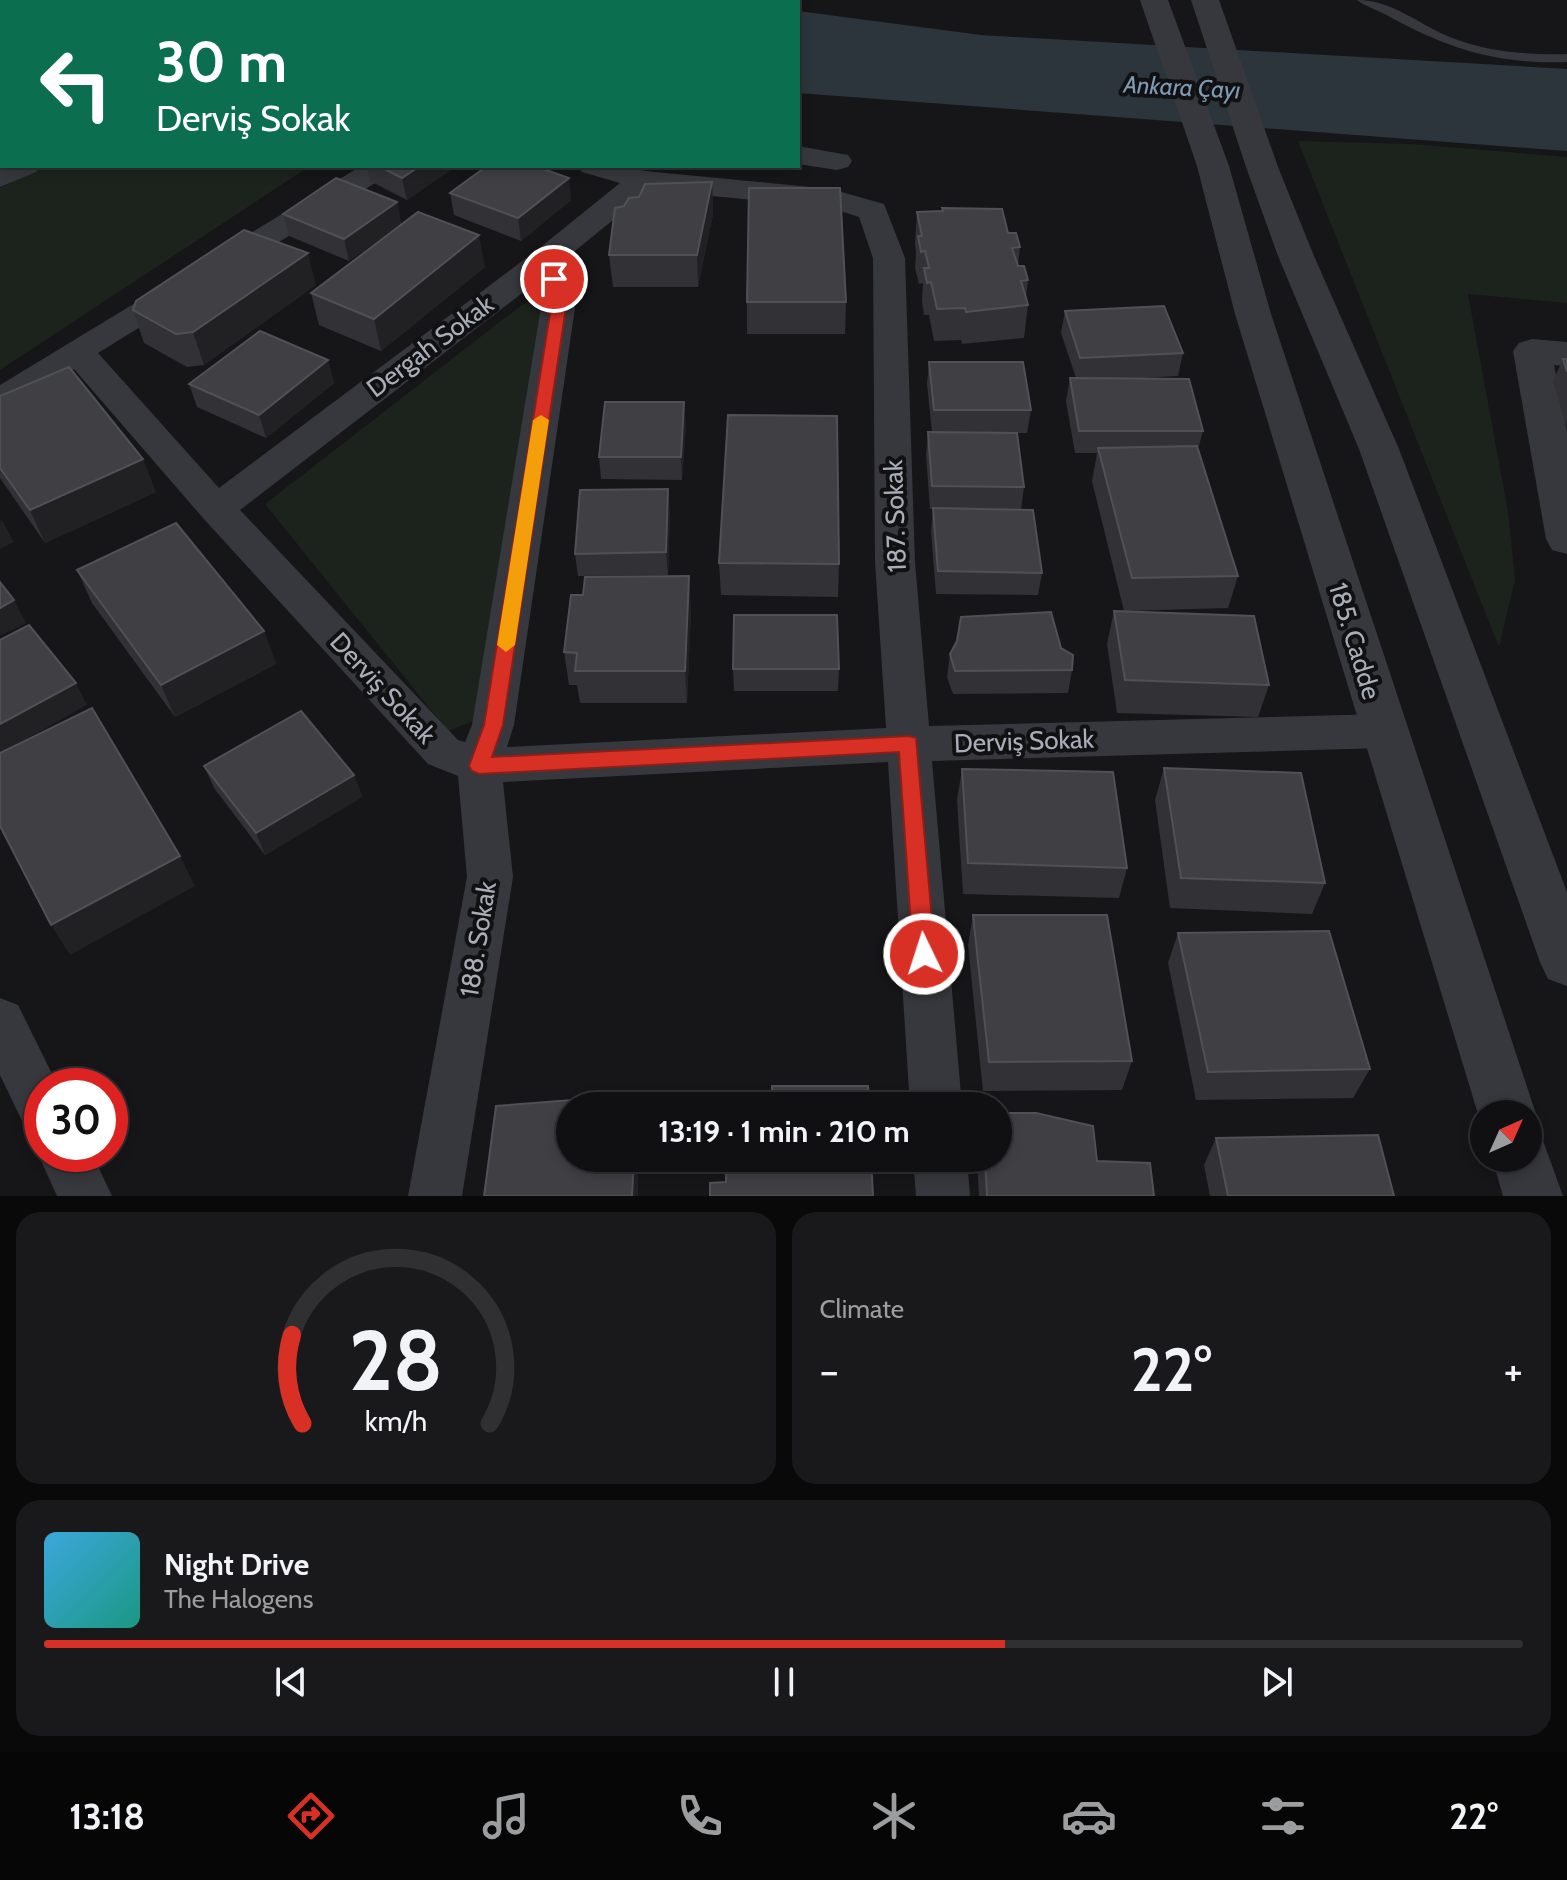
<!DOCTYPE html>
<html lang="en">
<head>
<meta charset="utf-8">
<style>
  :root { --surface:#101012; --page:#19191b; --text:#f1f3f6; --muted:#9c9d9f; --line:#303032; --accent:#d93025 }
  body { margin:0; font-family:Cabin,sans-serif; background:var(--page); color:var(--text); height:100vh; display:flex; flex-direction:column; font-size:30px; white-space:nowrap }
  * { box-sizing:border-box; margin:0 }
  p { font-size:26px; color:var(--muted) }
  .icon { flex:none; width:44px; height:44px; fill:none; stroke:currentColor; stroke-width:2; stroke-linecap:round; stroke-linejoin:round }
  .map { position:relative; height:1196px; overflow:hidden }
  .side { display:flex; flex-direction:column; gap:16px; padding:16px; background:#09090a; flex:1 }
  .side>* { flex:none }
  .banner { position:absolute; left:0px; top:0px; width:800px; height:168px; box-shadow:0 4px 12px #0003,0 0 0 2px var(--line); background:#0b6e4f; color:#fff; overflow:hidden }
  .needle { width:52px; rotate:45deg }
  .buttons { position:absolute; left:1470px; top:1100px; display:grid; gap:16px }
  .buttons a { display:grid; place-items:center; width:72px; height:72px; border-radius:50%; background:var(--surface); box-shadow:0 4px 12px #0003,0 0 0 2px var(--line); font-size:40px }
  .speed { position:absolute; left:24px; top:1068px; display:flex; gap:16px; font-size:40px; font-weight:700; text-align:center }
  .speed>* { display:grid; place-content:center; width:104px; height:104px; border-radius:50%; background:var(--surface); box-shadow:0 4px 12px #0003,0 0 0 2px var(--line); line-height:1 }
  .speed .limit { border:12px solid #d22; background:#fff; color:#111 }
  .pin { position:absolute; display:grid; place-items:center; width:68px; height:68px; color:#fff; margin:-34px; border:4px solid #fff; border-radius:50%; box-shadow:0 2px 8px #0007 }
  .me { position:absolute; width:88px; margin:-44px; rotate:356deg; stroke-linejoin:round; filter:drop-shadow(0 0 6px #0008) }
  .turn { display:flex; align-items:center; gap:28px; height:168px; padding:0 24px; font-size:36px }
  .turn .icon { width:104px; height:104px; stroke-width:2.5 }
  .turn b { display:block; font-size:56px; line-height:68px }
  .big { font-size:60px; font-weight:800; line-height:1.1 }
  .side .card { flex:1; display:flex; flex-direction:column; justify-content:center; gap:12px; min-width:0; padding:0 28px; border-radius:24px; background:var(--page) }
  .side .dial { align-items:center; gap:0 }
  .dial svg { height:208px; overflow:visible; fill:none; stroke:var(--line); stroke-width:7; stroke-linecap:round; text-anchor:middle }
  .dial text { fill:var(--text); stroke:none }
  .song { display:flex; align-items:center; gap:24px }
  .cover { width:96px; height:96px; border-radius:12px; background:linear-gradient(135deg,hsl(200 70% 55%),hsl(170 70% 35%)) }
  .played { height:8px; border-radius:4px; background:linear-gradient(90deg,var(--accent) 65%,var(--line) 65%) }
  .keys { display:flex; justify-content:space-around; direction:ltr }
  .heat { display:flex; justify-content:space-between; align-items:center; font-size:44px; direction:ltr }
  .side .tiles { flex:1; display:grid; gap:16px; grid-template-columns:1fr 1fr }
  .card:last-child { grid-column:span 2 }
  .trip { position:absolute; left:556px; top:1092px; width:456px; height:80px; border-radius:40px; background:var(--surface); box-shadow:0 4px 12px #0003,0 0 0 2px var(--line); font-weight:800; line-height:80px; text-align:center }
  .tabs { display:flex; height:128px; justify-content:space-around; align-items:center; background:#060607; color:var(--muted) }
  .tabs .icon { width:56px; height:56px }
  .tabs .current { color:var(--accent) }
  .tabs b { font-size:36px; color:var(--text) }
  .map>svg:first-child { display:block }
  .green { fill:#1c231d }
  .water { fill:#2c353c }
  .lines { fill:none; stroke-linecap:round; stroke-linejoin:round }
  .service { fill:#37383d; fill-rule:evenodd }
  .minor { fill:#37383d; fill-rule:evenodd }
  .tertiary { fill:#37383d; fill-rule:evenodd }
  .wall { fill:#323236 }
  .shaded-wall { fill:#212124 }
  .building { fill:#3f3f44; stroke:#4f5156; stroke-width:2 }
  .route { fill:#d93025; stroke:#8d1f18; stroke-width:2 }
  .slow { fill:#f59e0b }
  .labels { text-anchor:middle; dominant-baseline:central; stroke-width:8; stroke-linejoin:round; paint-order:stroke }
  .far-water-label { font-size:24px; font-style:italic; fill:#7f9bb3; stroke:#111113 }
  .street-label { font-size:26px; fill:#a8adb8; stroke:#111113 }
</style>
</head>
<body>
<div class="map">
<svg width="1567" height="1196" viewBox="0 0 1567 1196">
  <rect width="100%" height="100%" fill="#161618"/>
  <g class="green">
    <polygon points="1298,141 1410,144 1567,157 1567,303 1468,294 1508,512 1515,580 1499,647"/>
    <polygon points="45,166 310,166 0,370 0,188"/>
    <polygon points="543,299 478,719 448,731 265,504 523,304"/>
  </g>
  <g class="water">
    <polygon points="381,0 719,0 734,2 388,2"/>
    <polygon points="798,11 981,35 1567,69 1567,151 798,93"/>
  </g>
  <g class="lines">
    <path class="service" d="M1357,0C1392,0 1418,24 1450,37C1487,52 1527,55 1567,54V62C1497,64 1451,50 1390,17C1380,11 1366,7 1357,0Z"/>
    <g class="minor">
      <polygon points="226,0 255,0 256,2 227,2"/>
      <polygon points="798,146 848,155 852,161 848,167 837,170 798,164"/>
      <polygon points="40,166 36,172 0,187 0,167"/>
      <path d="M361,166H397L393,172L98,353L219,488L537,250L620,183L582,172L578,166H626L645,171L831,189L884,204L905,258L915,562L929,726L1383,714L1398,719L1405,731L1398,743L1383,748L932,761L962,1106H910L888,762L503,782L513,877L462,1196H408L467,877L458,776L428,764L203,518L74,369L13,409L0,412V385ZM650,190L828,207L859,217L873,258L875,562L886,728L507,747L514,725L576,301L565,259ZM538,281L542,301L472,725L465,742L458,740L240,510Z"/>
      <polygon points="0,998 18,1005 58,1086 42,1086 42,1133 24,1125 0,1075"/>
      <polygon points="42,1144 42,1154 92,1154 112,1196 57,1196 38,1154"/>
      <polygon points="913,1158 967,1158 970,1196 916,1196"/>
    </g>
    <g class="tertiary">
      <polygon points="1140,0 1168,0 1229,166 1271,314 1536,1114 1528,1132 1528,1114 1484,1114 1484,1127 1478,1114 1235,314 1197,166"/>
      <polygon points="1191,0 1219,0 1278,167 1314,256 1399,449 1567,892 1567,986 1548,979 1540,962 1359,449 1278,256 1246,167"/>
      <polygon points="1532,339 1567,342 1567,366 1554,365 1567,432 1567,554 1552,550 1546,539 1513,351 1519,343"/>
      <polygon points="1528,1132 1542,1138 1563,1196 1503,1196 1492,1158 1528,1158"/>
    </g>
  </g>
  <g class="wall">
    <polygon points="367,166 456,166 407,200 370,181"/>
    <polygon points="712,182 713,214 698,287 613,287 609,255 624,206 639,197"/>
    <polygon points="450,193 571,200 521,241 454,215"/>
    <polygon points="397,202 401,224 349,261 289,236 283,214"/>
    <polygon points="917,212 1008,233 1020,247 1018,266 1028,280 1026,298 1028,305 1024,338 962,344 961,340 934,341 929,315 924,315 922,301 923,283 919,284 915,268 916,254 915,244"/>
    <polygon points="485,267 381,351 319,325 311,293"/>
    <polygon points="316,285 204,365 187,367 144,343 133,310"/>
    <polygon points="747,302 846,302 845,334 747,334"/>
    <polygon points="1065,311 1183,353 1178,376 1123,379 1203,431 1198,449 1238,576 1228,608 1124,611 1092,481 1097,453 1075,453 1066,401 1070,378 1076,378 1061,333"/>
    <polygon points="1563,359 1567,359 1567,428 1553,381"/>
    <polygon points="328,360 334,383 266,438 197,407 189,384"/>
    <polygon points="929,362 1031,410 1027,433 1017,433 1024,487 1021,510 1042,573 1038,595 936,594 931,531 933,509 930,509 926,455 928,432 932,432 927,384"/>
    <polygon points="0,396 156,492 45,543 0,478"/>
    <polygon points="686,424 682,480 601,479 599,457"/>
    <polygon points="670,512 668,575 578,576 575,554"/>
    <polygon points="719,563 839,564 838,597 721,595"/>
    <polygon points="77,570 264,631 276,664 175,717 92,603"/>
    <polygon points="583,595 691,609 687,703 580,703 577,685 569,685 564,652"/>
    <polygon points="1114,611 1269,685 1258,717 1117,713 1107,644"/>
    <polygon points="1061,648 1072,670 1068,693 953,694 947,677 950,654"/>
    <polygon points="733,669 839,669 838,691 734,691"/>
    <polygon points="204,766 354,775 362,797 265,855 214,788"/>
    <polygon points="1164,768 1325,883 1312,914 1170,908 1155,800"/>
    <polygon points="962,769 1127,868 1119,898 963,894 957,800"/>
    <polygon points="973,915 1132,1061 1122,1090 983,1091 968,945"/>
    <polygon points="1178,933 1370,1069 1353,1098 1196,1100 1168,963"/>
    <polygon points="1216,1138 1394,1196 1210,1196 1204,1165"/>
    <polygon points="977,1158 1097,1161 1154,1196 979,1196"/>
  </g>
  <g class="shaded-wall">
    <polygon points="2,110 2,146 0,147 0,111"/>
    <polygon points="420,166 456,166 407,200 402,178"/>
    <polygon points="569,178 571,200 521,241 518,218"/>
    <polygon points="712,182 713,214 698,287 697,255"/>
    <polygon points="397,202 401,224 349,261 344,239"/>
    <polygon points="479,235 485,267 381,351 374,319"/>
    <polygon points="308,253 316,285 204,365 193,332"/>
    <polygon points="328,360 334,383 266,438 259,415"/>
    <polygon points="684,402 686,424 682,480 681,457"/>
    <polygon points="143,459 156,492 45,543 30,510"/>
    <polygon points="668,489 670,512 668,575 666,552"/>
    <polygon points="2,520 14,542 0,549 0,521"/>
    <polygon points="689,576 691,609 687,703 685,671"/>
    <polygon points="14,600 26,623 0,636 0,608"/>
    <polygon points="264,631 276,664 175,717 161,685"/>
    <polygon points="76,683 87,705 0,754 0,724"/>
    <polygon points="354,775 362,797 265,855 256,833"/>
    <polygon points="180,856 195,886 70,955 51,925"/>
    <polygon points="634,1158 636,1158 638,1173 638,1196 632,1196"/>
  </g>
  <g class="building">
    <polygon points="0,0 48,0 51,2 2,2 2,110 0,111"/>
    <polygon points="379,166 420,166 402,178"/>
    <polygon points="487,166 535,166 569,178 518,218 450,193"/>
    <polygon points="336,178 397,202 344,239 283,214"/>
    <polygon points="712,182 697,255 609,255 615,208 624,206 629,198 639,197 645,184"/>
    <polygon points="749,188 840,188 846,302 747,302"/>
    <polygon points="942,208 1002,209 1008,233 1016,233 1020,247 1012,248 1018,266 1024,266 1028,280 1021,281 1028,305 966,312 965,308 937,309 931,282 927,283 924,268 929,268 925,251 921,252 918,236 922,236 917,212 943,211"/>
    <polygon points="418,212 479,235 374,319 311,293"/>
    <polygon points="244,230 308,253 193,332 176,334 133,310 136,301"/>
    <polygon points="1164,306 1183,353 1080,358 1065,311"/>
    <polygon points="260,331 328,360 259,415 189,384"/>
    <polygon points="1563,359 1567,359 1567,372"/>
    <polygon points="929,362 1023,362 1031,410 934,410"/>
    <polygon points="69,367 143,459 30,510 0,468 0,396"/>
    <polygon points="1070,378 1189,379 1203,431 1079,431"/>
    <polygon points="605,402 684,402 681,457 599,457"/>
    <polygon points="728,415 837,416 839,564 719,563"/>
    <polygon points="928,432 1017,433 1024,487 932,486"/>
    <polygon points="1197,446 1238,576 1132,578 1098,448"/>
    <polygon points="668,489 666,552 575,554 580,490"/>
    <polygon points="933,508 1033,510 1042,573 938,571"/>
    <polygon points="176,523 264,631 161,685 77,570"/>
    <polygon points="689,576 685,671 575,671 577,653 564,652 571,595 583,595 585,577"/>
    <polygon points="0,582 14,600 0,608"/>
    <polygon points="1114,611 1254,616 1269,685 1125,680"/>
    <polygon points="1051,612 1061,648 1073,655 1072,670 955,671 950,654 957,641 961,617"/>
    <polygon points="734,615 837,615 839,669 733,669"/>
    <polygon points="29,625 76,683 0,724 0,640"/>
    <polygon points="92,708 180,856 51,925 0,826 0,753"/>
    <polygon points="301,711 354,775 256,833 204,766"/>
    <polygon points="1164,768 1301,773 1325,883 1181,878"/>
    <polygon points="962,769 1113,772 1127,868 968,863"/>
    <polygon points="973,915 1107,915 1132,1061 989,1062"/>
    <polygon points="1329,931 1370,1069 1208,1072 1178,933"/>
    <polygon points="772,1086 868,1086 869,1106 772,1106"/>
    <polygon points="585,1099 592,1106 570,1106 570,1158 634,1158 632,1196 484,1196 496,1106"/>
    <polygon points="998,1113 1036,1113 1093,1126 1097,1161 1150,1163 1154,1196 987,1196 985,1158 998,1158"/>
    <polygon points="1378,1135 1394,1196 1228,1196 1216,1138"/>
    <polygon points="726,1158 871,1158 873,1196 710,1196 710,1183 726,1182"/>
  </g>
  <polygon class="route" points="554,274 561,279 567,301 503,725 492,757 909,736 916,738 935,954 932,961 924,964 917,961 913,954 899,752 479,774 472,771 469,766 484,725 552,301 546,279"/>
  <polygon class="slow" points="541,415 549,420 515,645 506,652 497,645 533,420"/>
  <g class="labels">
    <g class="far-water-label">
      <text transform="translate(1182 87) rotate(3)">Ankara Çayı</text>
    </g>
    <g class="street-label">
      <text transform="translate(430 346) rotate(-37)">Dergah Sokak</text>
      <text transform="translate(895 516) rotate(-92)">187. Sokak</text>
      <text transform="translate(1355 641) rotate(73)">185. Cadde</text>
      <text transform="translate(383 688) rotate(47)">Derviş Sokak</text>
      <text transform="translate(1024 741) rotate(-2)">Derviş Sokak</text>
      <text transform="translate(478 939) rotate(-81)">188. Sokak</text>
    </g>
  </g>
</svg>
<div class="buttons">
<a><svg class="needle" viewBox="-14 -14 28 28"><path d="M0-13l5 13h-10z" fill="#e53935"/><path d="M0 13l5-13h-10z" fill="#9c9d9f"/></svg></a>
</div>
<div class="speed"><div class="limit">30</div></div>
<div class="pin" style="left:554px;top:279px;background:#d93025"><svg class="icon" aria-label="arrive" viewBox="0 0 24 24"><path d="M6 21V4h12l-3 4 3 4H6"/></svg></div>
<svg class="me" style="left:924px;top:954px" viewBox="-20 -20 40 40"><circle r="17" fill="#d93025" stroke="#fff" stroke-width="3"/><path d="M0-11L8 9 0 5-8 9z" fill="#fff"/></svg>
<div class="trip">13:19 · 1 min · 210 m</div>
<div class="banner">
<div class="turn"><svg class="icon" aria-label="left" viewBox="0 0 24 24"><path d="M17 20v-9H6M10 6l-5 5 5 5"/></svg><div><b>30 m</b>Derviş Sokak</div></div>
</div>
</div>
<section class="side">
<div class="tiles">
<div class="card dial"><svg viewBox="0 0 100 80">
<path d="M14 69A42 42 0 1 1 86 69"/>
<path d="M14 69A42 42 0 0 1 10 35" stroke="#d93025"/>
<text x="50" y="56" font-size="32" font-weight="700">28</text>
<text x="50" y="72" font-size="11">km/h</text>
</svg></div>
<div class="card"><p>Climate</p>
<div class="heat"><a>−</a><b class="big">22°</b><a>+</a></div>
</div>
<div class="card">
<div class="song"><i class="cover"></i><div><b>Night Drive</b><p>The Halogens</p></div></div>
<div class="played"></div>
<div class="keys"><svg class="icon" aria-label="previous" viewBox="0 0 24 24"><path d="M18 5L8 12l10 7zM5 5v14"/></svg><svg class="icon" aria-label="pause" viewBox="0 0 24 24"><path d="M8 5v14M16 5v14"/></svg><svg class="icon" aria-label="next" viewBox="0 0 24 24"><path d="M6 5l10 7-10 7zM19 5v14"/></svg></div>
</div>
</div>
</section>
<nav class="tabs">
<b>13:18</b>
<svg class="icon current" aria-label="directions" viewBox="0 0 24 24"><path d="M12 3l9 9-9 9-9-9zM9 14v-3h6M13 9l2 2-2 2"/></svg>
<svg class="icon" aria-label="music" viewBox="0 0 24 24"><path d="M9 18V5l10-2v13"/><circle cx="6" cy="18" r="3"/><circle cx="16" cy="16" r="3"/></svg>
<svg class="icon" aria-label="phone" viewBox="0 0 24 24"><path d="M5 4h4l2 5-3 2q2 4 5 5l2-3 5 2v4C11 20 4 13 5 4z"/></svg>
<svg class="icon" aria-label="climate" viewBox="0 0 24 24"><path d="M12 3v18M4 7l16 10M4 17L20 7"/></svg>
<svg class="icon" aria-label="car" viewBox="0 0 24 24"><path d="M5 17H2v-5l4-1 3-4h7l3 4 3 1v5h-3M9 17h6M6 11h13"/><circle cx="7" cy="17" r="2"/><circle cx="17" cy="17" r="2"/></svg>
<svg class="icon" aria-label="filters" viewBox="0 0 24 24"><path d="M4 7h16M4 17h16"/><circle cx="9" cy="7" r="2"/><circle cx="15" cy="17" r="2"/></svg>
<b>22°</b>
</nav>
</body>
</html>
